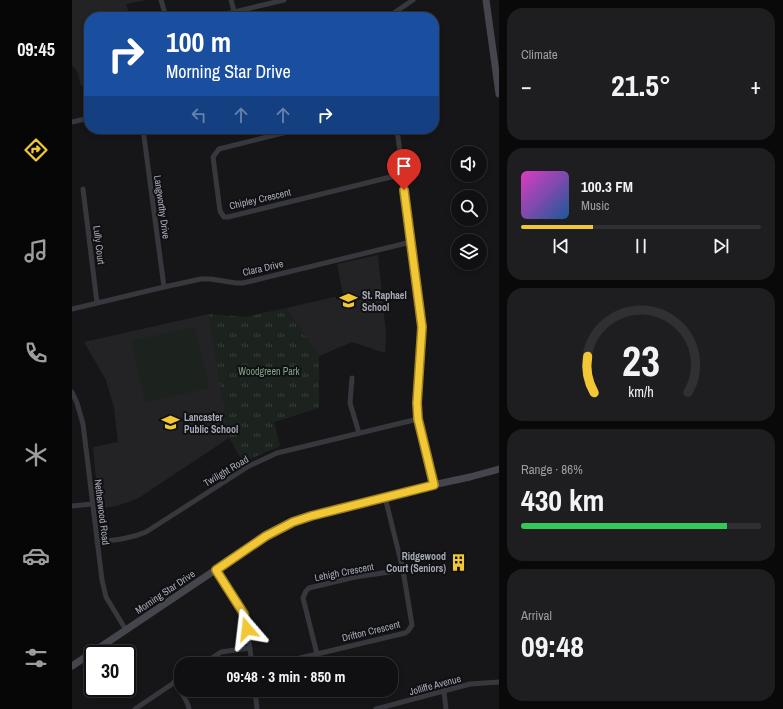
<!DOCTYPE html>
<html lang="en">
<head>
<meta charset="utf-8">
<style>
  :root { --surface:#101012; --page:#1e1e20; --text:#f1f3f6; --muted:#9c9d9f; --line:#303032; --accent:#f1c736 }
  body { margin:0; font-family:"Archivo Narrow",sans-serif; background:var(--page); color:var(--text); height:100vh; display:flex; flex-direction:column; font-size:15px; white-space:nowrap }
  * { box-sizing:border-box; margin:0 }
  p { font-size:13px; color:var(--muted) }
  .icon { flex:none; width:22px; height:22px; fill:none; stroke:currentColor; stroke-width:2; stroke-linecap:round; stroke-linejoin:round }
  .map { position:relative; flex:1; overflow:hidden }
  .drawer { display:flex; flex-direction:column; gap:8px; padding:8px; background:#09090a; width:284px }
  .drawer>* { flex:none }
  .top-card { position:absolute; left:12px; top:12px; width:355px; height:122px; border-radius:16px; box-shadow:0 2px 6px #0003,0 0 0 1px var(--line); background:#1a4fa0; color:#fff; overflow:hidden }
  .tools { position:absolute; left:379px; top:146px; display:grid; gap:8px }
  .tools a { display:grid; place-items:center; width:36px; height:36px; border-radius:50%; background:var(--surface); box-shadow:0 2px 6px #0003,0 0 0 1px var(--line); font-size:20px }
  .speed { position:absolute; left:12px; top:645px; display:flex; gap:8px; font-size:20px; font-weight:700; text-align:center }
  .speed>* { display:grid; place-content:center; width:52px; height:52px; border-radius:50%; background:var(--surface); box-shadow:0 2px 6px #0003,0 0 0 1px var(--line); line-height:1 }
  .speed .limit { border:2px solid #111; border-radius:6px; background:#fff; color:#111 }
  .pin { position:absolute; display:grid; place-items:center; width:34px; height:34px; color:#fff; margin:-41px -17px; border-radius:50% 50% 50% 0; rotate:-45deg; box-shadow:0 0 4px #0007 }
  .pin .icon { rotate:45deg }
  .me { position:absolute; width:44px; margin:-22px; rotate:343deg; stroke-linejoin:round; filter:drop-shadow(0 0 3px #0008) }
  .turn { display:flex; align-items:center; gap:14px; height:84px; padding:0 16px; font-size:18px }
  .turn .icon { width:52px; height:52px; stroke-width:2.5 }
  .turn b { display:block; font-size:28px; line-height:34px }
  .lanes { display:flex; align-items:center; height:38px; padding:0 16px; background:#0003; justify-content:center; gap:20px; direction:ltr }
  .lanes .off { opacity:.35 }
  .big { font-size:30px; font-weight:700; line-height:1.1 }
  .drawer .card { flex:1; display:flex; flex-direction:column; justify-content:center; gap:6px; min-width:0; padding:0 14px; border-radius:16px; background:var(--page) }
  .drawer .dial { align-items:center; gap:0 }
  .dial svg { height:104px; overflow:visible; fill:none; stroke:var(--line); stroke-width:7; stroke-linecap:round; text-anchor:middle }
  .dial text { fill:var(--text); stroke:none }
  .song { display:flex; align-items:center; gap:12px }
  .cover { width:48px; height:48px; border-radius:6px; background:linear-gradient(135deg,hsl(310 70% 55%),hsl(210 70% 35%)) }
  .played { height:4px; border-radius:2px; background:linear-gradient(90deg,var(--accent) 30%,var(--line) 30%) }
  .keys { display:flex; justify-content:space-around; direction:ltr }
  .heat { display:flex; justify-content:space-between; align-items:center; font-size:22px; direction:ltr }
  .charge { height:6px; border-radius:3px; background:linear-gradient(90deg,#34c759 86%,var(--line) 0) }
  .trip { position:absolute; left:102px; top:657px; width:224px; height:40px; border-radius:16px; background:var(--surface); box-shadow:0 2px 6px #0003,0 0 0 1px var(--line); font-weight:700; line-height:40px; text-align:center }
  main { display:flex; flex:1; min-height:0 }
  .tabs { display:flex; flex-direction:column; width:72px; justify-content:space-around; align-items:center; background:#060607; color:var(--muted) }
  .tabs .icon { width:28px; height:28px }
  .tabs .active { color:var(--accent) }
  .tabs b { font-size:18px; color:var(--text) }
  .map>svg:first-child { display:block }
  .built { fill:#232225 }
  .grass { fill:#1c231e }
  .park { fill:url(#park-tufts) }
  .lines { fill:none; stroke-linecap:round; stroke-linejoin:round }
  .street { stroke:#37383d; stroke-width:5 }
  .secondary { stroke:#45464d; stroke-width:7 }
  .route-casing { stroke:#9d8123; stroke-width:10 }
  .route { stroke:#f1c736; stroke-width:7 }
  .labels { text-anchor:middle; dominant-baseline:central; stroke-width:4; stroke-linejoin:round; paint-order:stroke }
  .street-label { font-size:10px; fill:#a8abb8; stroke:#111113 }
  .poi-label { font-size:10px; font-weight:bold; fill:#a8abb8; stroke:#111113; text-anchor:start }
  .park-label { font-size:10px; fill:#7fa386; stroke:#111113 }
</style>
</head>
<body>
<main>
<nav class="tabs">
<b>09:45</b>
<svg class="icon active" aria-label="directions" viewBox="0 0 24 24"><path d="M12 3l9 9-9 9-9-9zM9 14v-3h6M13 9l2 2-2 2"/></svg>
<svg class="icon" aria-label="music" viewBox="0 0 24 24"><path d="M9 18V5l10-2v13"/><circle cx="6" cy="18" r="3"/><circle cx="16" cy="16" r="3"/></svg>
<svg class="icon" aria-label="phone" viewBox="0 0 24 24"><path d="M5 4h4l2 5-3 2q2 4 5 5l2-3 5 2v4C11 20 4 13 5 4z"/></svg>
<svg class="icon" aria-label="climate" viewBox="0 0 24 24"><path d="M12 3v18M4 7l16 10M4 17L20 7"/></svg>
<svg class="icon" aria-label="car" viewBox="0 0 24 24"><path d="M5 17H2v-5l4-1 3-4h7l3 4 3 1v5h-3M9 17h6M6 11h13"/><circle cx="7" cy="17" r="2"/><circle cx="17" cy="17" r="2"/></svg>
<svg class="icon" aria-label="filters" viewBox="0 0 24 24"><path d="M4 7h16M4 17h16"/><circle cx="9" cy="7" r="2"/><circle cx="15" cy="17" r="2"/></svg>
</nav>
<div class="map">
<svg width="427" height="709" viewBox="0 0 427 709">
  <defs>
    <pattern id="park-tufts" width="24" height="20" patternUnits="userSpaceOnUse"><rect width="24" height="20" fill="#1c231e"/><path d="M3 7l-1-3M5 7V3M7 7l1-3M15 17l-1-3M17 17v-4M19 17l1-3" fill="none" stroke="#3a403d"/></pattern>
  </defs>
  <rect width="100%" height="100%" fill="#161618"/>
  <g class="built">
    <polygon points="0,0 75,0 54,4 58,17 17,17 17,84 9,86 5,71 0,65"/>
    <polygon points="306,255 314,334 313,353 280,342 247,356 214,308 271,295 265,264"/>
    <polygon points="137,314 157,438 65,499 44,506 27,509 21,447 46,442 42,408 34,380 12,342"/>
  </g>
  <polygon class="grass" points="123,327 137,388 73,402 59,341"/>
  <polygon class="park" points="214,308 247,356 247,408 202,422 208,446 171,462 157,438 137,314 173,317"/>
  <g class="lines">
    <g class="street">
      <polyline points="89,0 94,17"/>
      <polyline points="159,0 162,11"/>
      <polyline points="141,17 212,0"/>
      <polyline points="316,17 341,0"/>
      <polyline points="0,122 17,118"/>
      <polyline points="71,129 92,287"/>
      <polyline points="227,129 147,149 141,157 148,211 152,217 156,217 331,174"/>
      <polyline points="325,129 350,327 345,403 346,419 362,485"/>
      <polyline points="11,189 25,303"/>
      <polyline points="0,309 92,287 129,279 139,279 164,283 171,283 339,242"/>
      <polyline points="280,378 278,403 287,433"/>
      <polyline points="0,392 5,403 11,424 30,580 34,597 54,630"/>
      <polyline points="0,506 20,504"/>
      <path d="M25,542C42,540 58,539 74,532L177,466L205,453L346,419"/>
      <polyline points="144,569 172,614 174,621 180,664"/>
      <polyline points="245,654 231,598 234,591 237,588 283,577 331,570"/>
      <polyline points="131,664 149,652 178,648"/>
      <polyline points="203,664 333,633 336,631 340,625 331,570 313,497"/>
      <path d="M102,682C107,690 116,700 117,709"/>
      <polyline points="183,690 185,709"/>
      <polyline points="372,692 374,709"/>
      <polyline points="63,709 109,678"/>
      <polyline points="304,709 398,684 427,682"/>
    </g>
    <g class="secondary">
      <polyline points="414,0 427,94"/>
      <polyline points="0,666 194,536 221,522 239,516 356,486 398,477 427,469"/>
    </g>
  </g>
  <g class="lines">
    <defs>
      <polyline id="route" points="175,629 172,614 144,570 194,536 221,522 239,516 362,485 346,419 345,403 350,327 332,190"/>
    </defs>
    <use href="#route" class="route-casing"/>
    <use href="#route" class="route"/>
  </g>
  <defs>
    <symbol id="school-bare" viewBox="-9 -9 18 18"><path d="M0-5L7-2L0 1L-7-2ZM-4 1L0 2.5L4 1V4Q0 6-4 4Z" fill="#f1c736" stroke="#111113" stroke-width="2.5" paint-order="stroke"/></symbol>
    <symbol id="building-bare" viewBox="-9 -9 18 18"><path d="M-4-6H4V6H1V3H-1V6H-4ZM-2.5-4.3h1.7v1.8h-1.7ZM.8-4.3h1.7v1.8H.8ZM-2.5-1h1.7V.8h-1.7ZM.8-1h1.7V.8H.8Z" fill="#f1c736" stroke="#111113" stroke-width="2.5" paint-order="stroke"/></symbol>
  </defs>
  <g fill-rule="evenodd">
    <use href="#school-bare" x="264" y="288" width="25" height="25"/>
    <use href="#school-bare" x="86" y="410" width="25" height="25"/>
    <use href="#building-bare" x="374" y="550" width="25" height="25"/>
  </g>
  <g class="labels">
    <g class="street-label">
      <text transform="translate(188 199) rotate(-13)">Chipley Crescent</text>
      <text transform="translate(90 207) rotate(82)">Langworthy Drive</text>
      <text transform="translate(27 245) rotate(83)">Lully Court</text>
      <text transform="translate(191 268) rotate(-13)">Clara Drive</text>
      <text transform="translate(154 471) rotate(-31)">Twilight Road</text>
      <text transform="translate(30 512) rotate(83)">Netherwood Road</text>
      <text transform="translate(272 572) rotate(-11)">Lehigh Crescent</text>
      <text transform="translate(93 592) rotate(-34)">Morning Star Drive</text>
      <text transform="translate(299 631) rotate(-14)">Drifton Crescent</text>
      <text transform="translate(363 685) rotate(-15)">Jolliffe Avenue</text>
    </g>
    <g class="poi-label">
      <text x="290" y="295">St. Raphael<tspan x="290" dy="12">School</tspan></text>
      <text x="112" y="417">Lancaster<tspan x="112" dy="12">Public School</tspan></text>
      <text x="374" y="556" text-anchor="end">Ridgewood<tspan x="374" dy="12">Court (Seniors)</tspan></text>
    </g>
    <g class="park-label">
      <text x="197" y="371">Woodgreen Park</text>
    </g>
  </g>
</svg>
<div class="tools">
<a><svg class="icon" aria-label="sound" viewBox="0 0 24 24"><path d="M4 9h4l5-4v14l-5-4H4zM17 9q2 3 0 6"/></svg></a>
<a><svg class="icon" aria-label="search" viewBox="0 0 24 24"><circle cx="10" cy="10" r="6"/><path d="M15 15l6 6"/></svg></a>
<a><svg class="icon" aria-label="layers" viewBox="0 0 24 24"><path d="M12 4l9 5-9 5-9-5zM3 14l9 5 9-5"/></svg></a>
</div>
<div class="speed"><div class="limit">30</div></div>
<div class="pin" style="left:332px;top:190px;background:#d93025"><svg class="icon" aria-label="arrive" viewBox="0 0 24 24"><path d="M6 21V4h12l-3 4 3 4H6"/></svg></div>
<svg class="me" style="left:175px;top:629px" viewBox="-20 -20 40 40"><path d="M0-17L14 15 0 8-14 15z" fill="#f1c736" stroke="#fff" stroke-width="4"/></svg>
<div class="trip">09:48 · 3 min · 850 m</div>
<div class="top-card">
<div class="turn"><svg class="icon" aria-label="right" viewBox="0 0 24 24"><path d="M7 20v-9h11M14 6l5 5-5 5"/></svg><div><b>100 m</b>Morning Star Drive</div></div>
<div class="lanes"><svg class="icon off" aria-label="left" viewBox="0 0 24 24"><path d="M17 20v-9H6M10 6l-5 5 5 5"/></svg><svg class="icon off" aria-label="ahead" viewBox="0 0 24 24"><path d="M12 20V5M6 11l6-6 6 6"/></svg><svg class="icon off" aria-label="ahead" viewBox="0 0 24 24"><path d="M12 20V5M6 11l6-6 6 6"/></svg><svg class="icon" aria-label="right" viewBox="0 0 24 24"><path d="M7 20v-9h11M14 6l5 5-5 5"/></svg></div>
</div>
</div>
<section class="drawer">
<div class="card"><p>Climate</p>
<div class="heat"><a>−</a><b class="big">21.5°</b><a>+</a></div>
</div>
<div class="card">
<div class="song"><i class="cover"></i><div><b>100.3 FM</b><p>Music</p></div></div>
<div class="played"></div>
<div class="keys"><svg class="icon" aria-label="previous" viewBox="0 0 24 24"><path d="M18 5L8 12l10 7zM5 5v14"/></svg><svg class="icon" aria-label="pause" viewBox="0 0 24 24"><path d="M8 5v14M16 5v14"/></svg><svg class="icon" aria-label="next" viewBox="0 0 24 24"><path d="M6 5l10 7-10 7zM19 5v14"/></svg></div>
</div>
<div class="card dial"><svg viewBox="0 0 100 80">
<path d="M14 69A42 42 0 1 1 86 69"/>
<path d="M14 69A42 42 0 0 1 9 41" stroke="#f1c736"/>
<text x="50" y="56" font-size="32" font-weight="700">23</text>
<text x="50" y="72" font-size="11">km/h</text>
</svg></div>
<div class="card"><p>Range · 86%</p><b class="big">430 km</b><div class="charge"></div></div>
<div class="card"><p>Arrival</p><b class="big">09:48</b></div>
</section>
</main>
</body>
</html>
